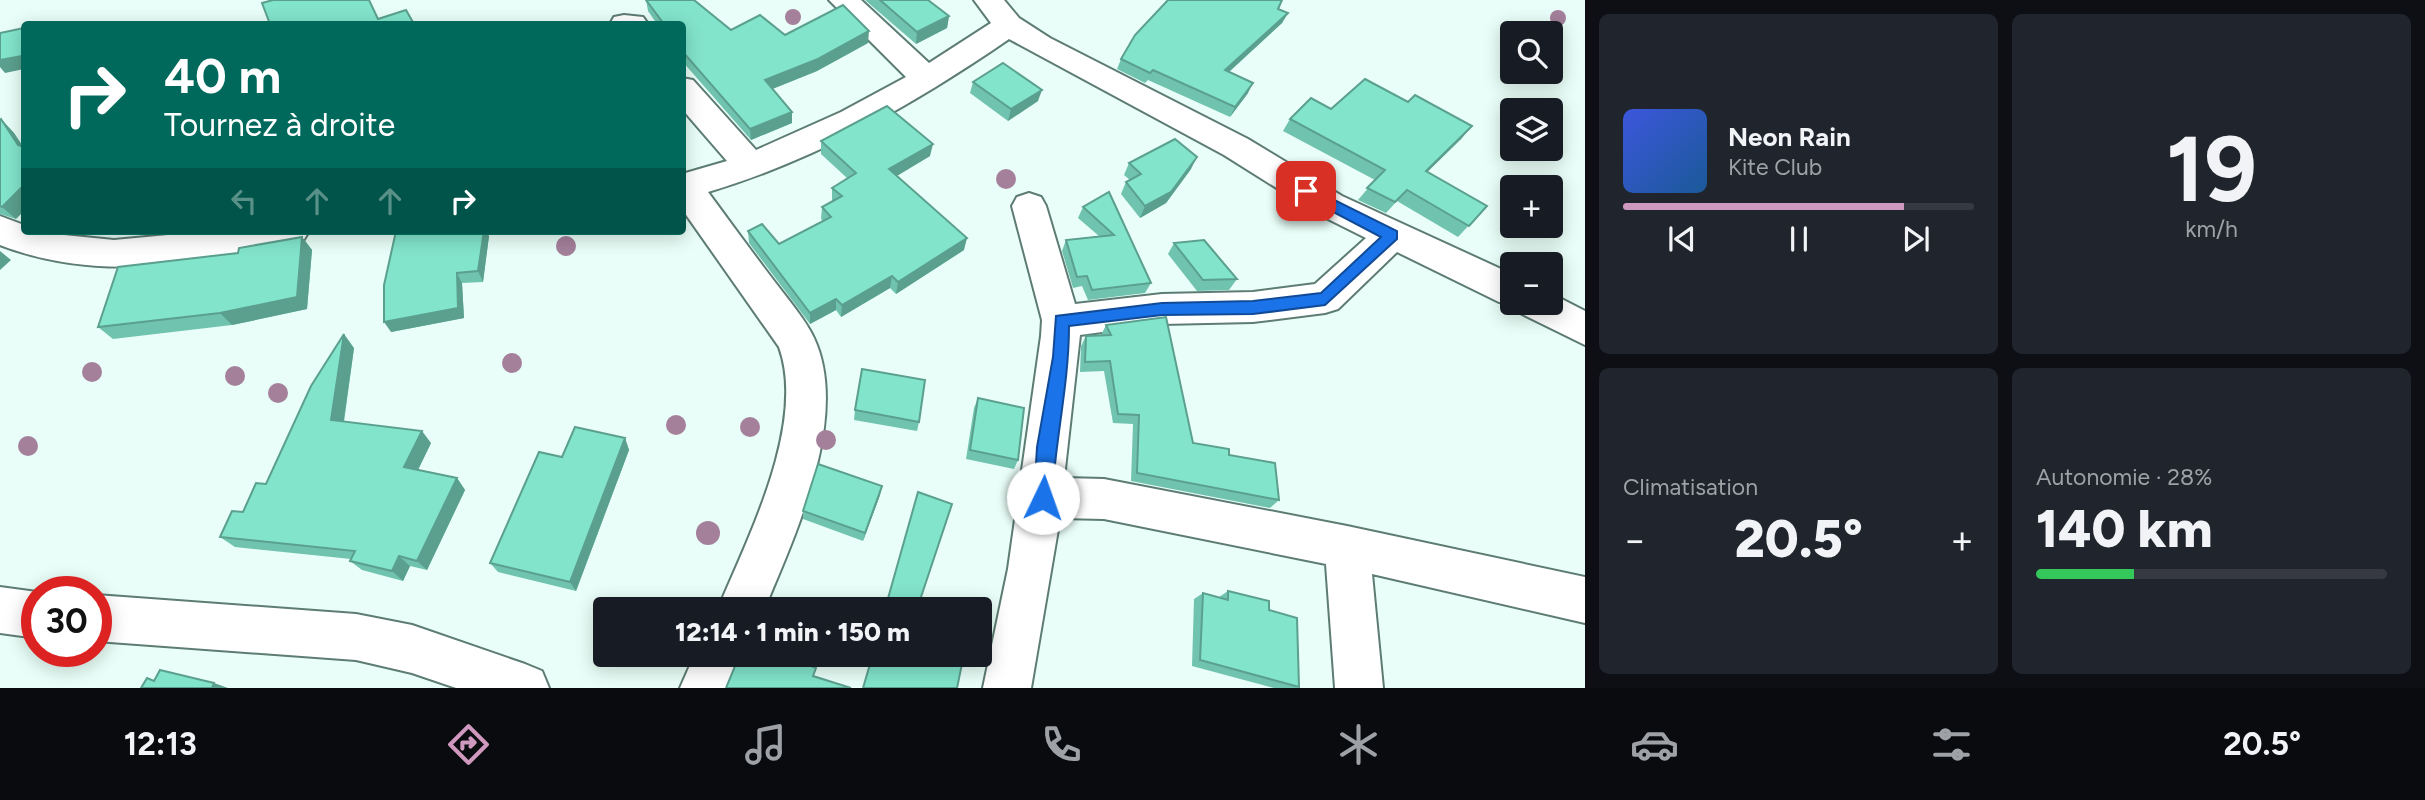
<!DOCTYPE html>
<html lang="fr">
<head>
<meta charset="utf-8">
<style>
  :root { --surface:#171b24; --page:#20242c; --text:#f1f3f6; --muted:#9ea1a6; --line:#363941; --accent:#cf98bf }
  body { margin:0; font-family:Figtree,sans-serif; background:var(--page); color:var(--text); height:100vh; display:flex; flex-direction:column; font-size:26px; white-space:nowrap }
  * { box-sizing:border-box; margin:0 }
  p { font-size:23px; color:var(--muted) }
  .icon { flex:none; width:38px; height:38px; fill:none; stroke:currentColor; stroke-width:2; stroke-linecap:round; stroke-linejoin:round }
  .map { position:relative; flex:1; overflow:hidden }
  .panel { display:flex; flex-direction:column; gap:14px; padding:14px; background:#0d0f14; width:840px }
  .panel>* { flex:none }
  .banner { position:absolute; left:21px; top:21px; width:665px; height:214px; border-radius:7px; box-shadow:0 4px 18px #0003; background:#00695c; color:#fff; overflow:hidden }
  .tools { position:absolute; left:1500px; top:21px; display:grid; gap:14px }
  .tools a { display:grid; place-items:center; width:63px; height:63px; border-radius:7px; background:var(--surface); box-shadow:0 4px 18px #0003; font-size:35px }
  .speed { position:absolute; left:21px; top:576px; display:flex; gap:14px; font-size:35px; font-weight:700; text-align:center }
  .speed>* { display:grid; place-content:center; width:91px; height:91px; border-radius:50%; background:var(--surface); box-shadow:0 4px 18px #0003; line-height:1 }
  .speed .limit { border:10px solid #d22; background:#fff; color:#111 }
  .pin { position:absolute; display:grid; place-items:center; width:60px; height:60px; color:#fff; margin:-30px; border-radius:14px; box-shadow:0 4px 10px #0006 }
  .me { position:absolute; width:77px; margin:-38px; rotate:3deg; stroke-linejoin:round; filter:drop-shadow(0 0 5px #0008) }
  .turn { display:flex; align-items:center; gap:24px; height:147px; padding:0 28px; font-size:32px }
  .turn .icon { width:91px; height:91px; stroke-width:2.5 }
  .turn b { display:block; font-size:49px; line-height:60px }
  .lanes { display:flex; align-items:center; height:66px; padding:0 28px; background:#0003; justify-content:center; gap:35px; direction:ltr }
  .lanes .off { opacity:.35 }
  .big { font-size:52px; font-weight:800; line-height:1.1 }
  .panel .card { flex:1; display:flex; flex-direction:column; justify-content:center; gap:10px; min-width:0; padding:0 24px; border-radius:10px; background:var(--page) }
  .panel .dial { align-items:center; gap:0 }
  .dial b { font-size:91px; line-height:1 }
  .song { display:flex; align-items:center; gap:21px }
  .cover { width:84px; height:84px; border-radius:10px; background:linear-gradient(135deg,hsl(230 70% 55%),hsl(210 70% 35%)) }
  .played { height:7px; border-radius:4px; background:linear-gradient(90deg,var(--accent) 80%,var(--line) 80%) }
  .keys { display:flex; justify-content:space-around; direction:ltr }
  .heat { display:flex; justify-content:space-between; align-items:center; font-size:38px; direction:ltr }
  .charge { height:10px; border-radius:5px; background:linear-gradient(90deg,#34c759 28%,var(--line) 0) }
  .panel .tiles { flex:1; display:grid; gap:14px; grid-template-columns:repeat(2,1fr) }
  .trip { position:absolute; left:593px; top:597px; width:399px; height:70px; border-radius:7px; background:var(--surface); box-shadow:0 4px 18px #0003; font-weight:800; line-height:70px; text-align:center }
  .tabs { display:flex; height:112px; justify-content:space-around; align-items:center; background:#090b0e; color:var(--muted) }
  .tabs .icon { width:49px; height:49px }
  .tabs .selected { color:var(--accent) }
  .tabs b { font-size:32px; color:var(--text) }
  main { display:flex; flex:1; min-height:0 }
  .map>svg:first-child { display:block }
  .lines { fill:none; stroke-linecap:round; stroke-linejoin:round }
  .street-casing { stroke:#5d7c74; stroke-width:4 }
  .street { fill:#fff; fill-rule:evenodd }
  .tree { fill:#a4809b }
  .wall { fill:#70c4af }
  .shaded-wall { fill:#5ba08e }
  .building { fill:#82e4cb; stroke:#5ba08e; stroke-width:2 }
  .route { fill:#1a73e8; stroke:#114b97; stroke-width:2 }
</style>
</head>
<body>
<main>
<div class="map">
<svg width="1585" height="688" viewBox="0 0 1585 688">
  <rect width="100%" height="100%" fill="#e9fef8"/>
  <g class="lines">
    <defs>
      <g id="street">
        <path d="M829,0H861L929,63L991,23L974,0H1004L1019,18L1050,38L1248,139L1342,196L1512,274V303H1550V293L1585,311V345L1522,314L1517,304L1499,302L1397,252L1338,309L1325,313L1253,322L1162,324L1080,335L1064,478L1104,479L1347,526L1585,577V623L1372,574L1383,688H1335L1326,564L1104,519L1060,518L1031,688H983L1008,569L1041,336L1042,320L1012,206L1017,197L1029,193L1041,197L1046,206L1075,304L1162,294L1253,292L1315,284L1366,238L1318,214L1224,155L1009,39C916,103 816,160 708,192C731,223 754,255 778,286C790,302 805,319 814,338C849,413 799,527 769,598L765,609H718C747,539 807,424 779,347L682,209V174L727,161L682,109V78L693,80L756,150L841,112L906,77Z"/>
        <polygon points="624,15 643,17 648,24 610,24 614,17"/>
        <path d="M0,216L24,225V231L114,240L211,231H309L303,241L291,245C190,263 99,283 0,245Z"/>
        <polygon points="0,587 37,592 37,638 0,633"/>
        <polygon points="96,595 356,614 412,625 525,664 542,671 549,688 456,688 412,673 356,660 96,641"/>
        <polygon points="695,654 743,654 729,688 680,688"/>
      </g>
    </defs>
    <use href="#street" class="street-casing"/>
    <use href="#street" class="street"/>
  </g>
  <g class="tree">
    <circle cx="793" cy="17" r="8"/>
    <circle cx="1558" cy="18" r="8"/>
    <circle cx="1006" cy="179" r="10"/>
    <circle cx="566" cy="246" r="10"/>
    <circle cx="512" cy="363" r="10"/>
    <circle cx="92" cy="372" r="10"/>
    <circle cx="235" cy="376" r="10"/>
    <circle cx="278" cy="393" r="10"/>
    <circle cx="676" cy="425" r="10"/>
    <circle cx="750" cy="427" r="10"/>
    <circle cx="826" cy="440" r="10"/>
    <circle cx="28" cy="446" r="10"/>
    <circle cx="708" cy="533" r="12"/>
  </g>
  <g class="wall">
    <polygon points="646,0 731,30 868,43 817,71 772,89 792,123 751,140 682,61 682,24 657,24 648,11"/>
    <polygon points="865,0 928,0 949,16 947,28 916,44"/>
    <polygon points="1278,9 1288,13 1282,23 1229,72 1248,93 1230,117 1148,80 1145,83 1117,69 1121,59"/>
    <polygon points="973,82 1038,101 1008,121 970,93"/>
    <polygon points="1331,109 1462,138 1427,172 1487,206 1458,237 1397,201 1386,213 1358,200 1375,180 1283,131 1290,119"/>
    <polygon points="1,119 14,133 23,146 16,219 0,214 0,120"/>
    <polygon points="821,141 930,156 896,176 964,250 896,294 890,288 841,317 836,310 810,324 749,243 748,231 779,244 823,221 821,219 822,207 833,201 832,200 832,188 847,178 821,154"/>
    <polygon points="1129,163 1191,169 1166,203 1140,218 1121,194 1126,182 1130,180 1124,175"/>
    <polygon points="1109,192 1151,283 1145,293 1088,300 1082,286 1073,288 1062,251 1066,240 1099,236 1078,218 1083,207"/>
    <polygon points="489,236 483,282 462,283 464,318 391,332"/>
    <polygon points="302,237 312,250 307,309 232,325 113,339 98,327 238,253"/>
    <polygon points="1174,243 1237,279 1229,290 1197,291 1168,254"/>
    <polygon points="1106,325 1193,443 1229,455 1279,500 1270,508 1131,481 1133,424 1113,423 1104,371 1080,372 1081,346 1086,336 1101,335"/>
    <polygon points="354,348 344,422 431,443 418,470 457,478 465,490 427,570 410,566 403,581 362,570 350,561 351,559 235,547 220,537 243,512 266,484"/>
    <polygon points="978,398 1018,460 1014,469 966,459 974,408"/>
    <polygon points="855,410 919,422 917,431 854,420"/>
    <polygon points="625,438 629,450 576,591 498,572 490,563 562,457"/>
    <polygon points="880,495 863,541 803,519 803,511"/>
    <polygon points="1228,591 1269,610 1299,687 1296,688 1274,688 1192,666 1194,599 1203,593 1219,597"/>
  </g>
  <g class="shaded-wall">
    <polygon points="1288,13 1282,23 1220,80 1225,70"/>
    <polygon points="949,16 947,28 916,44 917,32"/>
    <polygon points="869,31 868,43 817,71 765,92 765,80"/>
    <polygon points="24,42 24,69 5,73 0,67 0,60"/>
    <polygon points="1253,83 1248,93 1230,117 1235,107"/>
    <polygon points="1042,90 1038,101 1008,121 1011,109"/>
    <polygon points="792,112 792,123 751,140 750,129"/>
    <polygon points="1,119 14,133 24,149 18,145"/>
    <polygon points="1472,126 1462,138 1416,183 1426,171"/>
    <polygon points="933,144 930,156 887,182 889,169"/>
    <polygon points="1197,157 1191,169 1166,203 1140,218 1145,206"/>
    <polygon points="24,185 24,211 16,219 2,207"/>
    <polygon points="484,231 487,231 489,236 483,282 478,271"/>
    <polygon points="302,237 312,250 307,309 232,325 220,313"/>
    <polygon points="967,238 964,250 896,294 898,282"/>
    <polygon points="0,251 11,260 0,270"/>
    <polygon points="457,273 462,283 464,318 391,332 384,322"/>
    <polygon points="892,276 890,288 841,317 842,305"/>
    <polygon points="836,299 836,310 810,324 810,313"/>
    <polygon points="344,334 354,348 342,433 331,420"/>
    <polygon points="422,431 431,443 414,478 404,467"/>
    <polygon points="625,438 629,450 576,591 570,582"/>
    <polygon points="457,478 465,490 427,570 417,561"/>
    <polygon points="882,486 880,495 863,541 865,533"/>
    <polygon points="399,556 410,566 403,581 392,571"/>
    <polygon points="214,683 228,688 212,688"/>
  </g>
  <g class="building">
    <polygon points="273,0 369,0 378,19 406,10 414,24 270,24 262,3"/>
    <polygon points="646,0 694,0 731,30 760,15 785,35 843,5 869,31 818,59 765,80 792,112 750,129 682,51 682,24 664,24"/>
    <polygon points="880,0 928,0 949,16 917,32"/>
    <polygon points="1168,0 1282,0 1278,9 1288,13 1225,70 1253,83 1235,107 1153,70 1150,73 1121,59 1135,35"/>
    <polygon points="24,28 24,42 22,56 0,60 0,33"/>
    <polygon points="1003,63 1042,90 1011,109 973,82"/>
    <polygon points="1365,79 1408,102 1415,95 1472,126 1426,171 1487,206 1469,226 1407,190 1395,202 1367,188 1385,170 1290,119 1311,98 1331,109"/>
    <polygon points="887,106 933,144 889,169 967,238 898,282 892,276 842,305 836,299 810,313 748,231 762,224 779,244 831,217 822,207 842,196 832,188 856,173 821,141"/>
    <polygon points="1,119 18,145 24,147 24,185 2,207 0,206 0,120"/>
    <polygon points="1175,139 1197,157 1171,192 1145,206 1126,182 1141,174 1129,163"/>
    <polygon points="1109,192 1151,283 1092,290 1087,276 1077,277 1066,240 1114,235 1083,207"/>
    <polygon points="396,231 484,231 478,271 457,273 458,308 384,322 384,285"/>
    <polygon points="302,237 297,297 220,313 98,327 118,267 238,253 239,248"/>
    <polygon points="1204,240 1237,279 1203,280 1174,243"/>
    <polygon points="1166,317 1193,443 1229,449 1229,455 1275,463 1279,500 1137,473 1139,415 1118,414 1110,361 1085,362 1086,336 1111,335 1106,325"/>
    <polygon points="344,334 331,420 422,431 404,467 457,478 417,561 399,556 392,571 350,561 355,551 220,537 232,511 243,512 256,483 266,484 311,386"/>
    <polygon points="862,369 925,380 919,422 855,410"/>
    <polygon points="978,398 1024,408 1018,460 970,450"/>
    <polygon points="575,427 625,438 570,582 490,563 539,452 562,457"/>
    <polygon points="818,464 882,486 865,533 803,511"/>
    <polygon points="918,492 952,504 917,609 885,609"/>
    <polygon points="1228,591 1269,601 1269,610 1297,618 1299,687 1200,660 1203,593 1228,600"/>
    <polygon points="740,654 782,654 816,668 813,676 851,688 726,688"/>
    <polygon points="873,654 934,654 962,664 957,688 863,688"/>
    <polygon points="160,670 214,683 212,688 141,688 147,678 154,681"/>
  </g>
  <path class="route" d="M1306,186L1397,231V239L1325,305L1253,314L1162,315L1069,326C1069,384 1055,441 1052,498L1049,504L1043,507L1037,504L1034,498L1037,447L1053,357L1056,316L1162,303L1253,301L1321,293L1381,237L1301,195L1299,191Z"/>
</svg>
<div class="tools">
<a><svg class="icon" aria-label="search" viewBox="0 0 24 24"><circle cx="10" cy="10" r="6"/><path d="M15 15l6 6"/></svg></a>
<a><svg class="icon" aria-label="layers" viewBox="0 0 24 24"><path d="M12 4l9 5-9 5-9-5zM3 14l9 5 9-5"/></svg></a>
<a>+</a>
<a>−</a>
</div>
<div class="speed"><div class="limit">30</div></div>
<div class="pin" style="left:1306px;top:191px;background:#d93025"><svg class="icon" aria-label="arrive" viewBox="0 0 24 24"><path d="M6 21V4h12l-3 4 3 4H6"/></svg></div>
<svg class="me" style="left:1043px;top:498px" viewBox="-20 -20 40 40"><circle r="19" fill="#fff"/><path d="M0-13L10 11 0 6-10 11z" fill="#1a73e8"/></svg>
<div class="trip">12:14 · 1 min · 150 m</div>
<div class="banner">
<div class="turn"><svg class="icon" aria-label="right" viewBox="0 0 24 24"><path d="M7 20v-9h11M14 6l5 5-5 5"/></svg><div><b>40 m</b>Tournez à droite</div></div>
<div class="lanes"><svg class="icon off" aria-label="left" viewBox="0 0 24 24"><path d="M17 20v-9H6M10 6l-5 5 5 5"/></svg><svg class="icon off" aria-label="ahead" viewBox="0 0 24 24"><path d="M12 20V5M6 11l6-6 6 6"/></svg><svg class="icon off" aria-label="ahead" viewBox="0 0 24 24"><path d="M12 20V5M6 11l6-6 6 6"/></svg><svg class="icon" aria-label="right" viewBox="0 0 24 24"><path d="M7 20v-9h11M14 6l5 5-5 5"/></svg></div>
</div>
</div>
<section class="panel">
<div class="tiles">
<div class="card">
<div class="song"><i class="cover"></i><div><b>Neon Rain</b><p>Kite Club</p></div></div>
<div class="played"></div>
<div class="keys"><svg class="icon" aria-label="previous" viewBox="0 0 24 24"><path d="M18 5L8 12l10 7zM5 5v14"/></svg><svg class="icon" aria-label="pause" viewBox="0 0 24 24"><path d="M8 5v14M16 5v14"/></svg><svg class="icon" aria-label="next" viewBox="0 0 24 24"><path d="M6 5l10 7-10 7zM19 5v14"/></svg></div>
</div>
<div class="card dial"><b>19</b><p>km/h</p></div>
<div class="card"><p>Climatisation</p>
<div class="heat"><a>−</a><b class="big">20.5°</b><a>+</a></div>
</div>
<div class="card"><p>Autonomie · 28%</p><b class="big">140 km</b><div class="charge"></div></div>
</div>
</section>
</main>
<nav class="tabs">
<b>12:13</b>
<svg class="icon selected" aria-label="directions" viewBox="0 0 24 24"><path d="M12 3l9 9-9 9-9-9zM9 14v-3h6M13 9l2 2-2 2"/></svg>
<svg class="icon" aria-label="music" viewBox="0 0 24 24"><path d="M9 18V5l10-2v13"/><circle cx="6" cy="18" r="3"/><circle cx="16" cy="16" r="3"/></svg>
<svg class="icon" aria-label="phone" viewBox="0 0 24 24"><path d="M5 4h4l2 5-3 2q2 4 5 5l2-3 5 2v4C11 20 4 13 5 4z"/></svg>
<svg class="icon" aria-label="climate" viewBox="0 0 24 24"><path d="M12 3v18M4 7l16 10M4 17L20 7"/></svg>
<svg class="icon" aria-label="car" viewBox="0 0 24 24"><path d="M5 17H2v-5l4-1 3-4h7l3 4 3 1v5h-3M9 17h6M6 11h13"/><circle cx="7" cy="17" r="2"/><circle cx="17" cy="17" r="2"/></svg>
<svg class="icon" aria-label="filters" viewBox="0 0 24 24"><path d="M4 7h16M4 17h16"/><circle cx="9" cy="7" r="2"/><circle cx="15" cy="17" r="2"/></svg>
<b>20.5°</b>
</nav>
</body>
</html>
